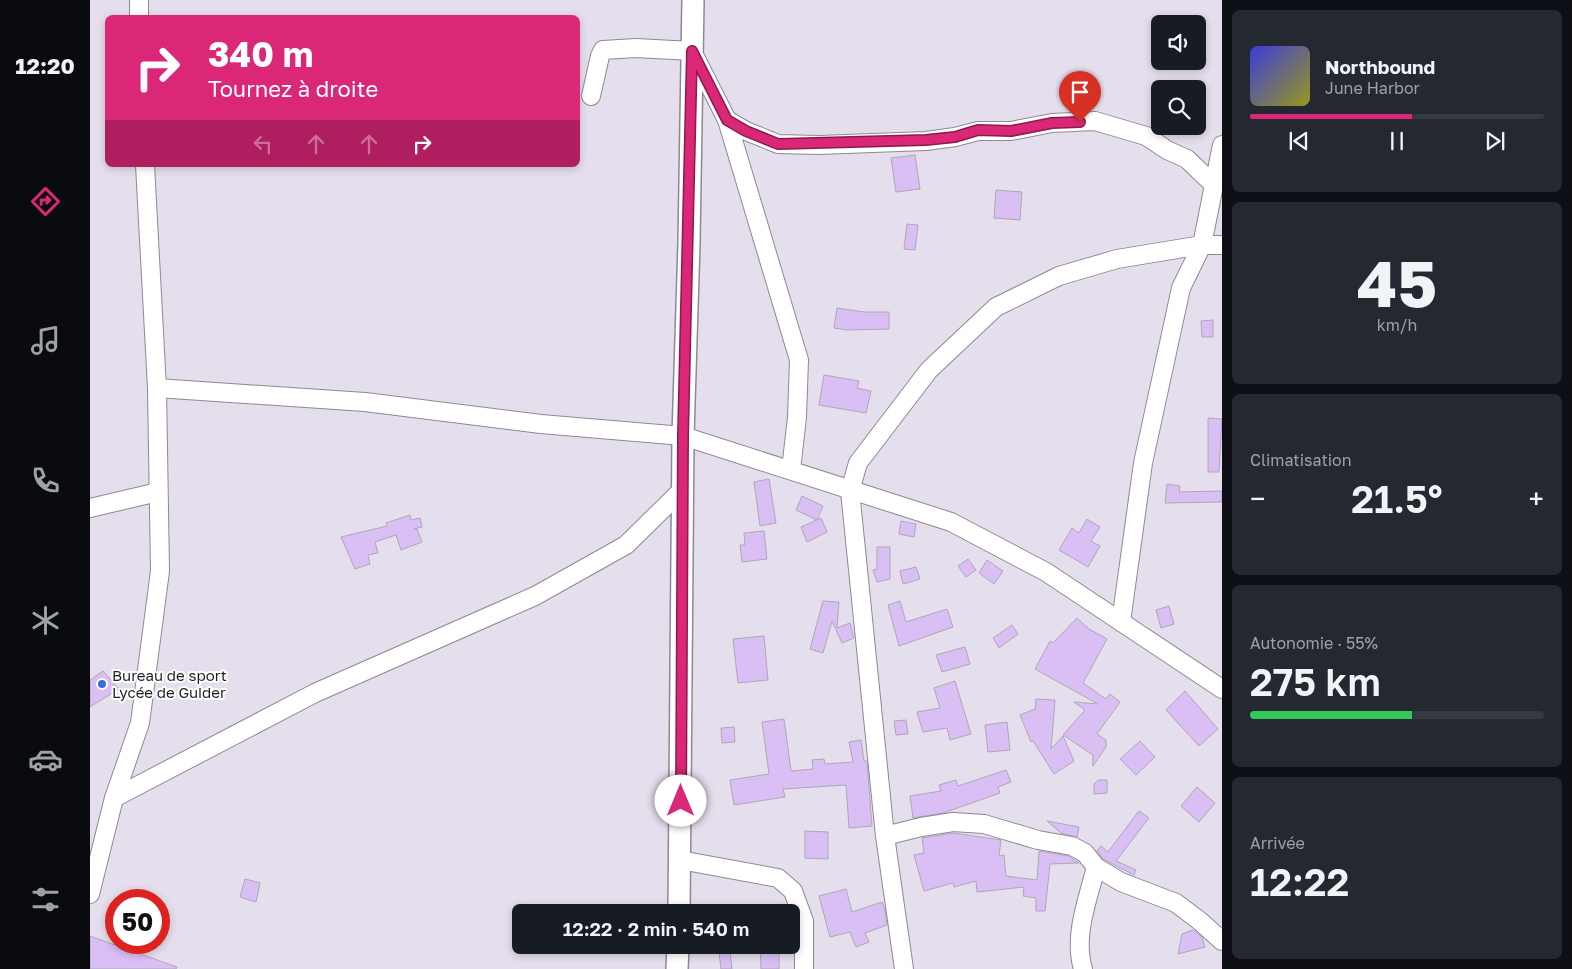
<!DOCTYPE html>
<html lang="fr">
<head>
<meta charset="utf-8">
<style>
  :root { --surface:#171b24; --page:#242831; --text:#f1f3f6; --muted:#9ea1a6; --line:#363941; --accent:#db2777 }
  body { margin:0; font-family:"Golos Text",sans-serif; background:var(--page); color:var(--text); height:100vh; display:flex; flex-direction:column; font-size:19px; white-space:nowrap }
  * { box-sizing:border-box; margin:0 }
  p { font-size:16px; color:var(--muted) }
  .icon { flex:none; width:28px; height:28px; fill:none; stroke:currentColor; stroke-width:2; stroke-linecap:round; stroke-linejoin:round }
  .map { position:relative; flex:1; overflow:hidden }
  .panel { display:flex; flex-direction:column; gap:10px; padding:10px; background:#0d0f14; width:350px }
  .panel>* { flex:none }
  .banner { position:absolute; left:15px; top:15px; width:475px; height:152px; border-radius:8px; box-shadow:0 2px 8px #0003; background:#db2777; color:#fff; overflow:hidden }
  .controls { position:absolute; left:1061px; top:15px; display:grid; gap:10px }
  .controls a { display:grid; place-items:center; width:55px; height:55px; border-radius:8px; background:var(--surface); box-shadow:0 2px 8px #0003; font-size:25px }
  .speed { position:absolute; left:15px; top:889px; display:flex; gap:10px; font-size:25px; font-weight:700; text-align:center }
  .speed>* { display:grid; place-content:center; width:65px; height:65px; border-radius:50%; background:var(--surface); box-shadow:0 2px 8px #0003; line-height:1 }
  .speed .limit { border:8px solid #d22; background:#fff; color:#111 }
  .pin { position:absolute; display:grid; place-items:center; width:42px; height:42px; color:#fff; margin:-51px -21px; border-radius:50% 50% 50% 0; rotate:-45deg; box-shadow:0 0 5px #0007 }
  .pin .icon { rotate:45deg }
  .me { position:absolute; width:55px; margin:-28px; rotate:0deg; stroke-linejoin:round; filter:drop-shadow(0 0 4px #0008) }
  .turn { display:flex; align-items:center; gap:18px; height:105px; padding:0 20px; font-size:22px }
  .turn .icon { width:65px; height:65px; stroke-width:2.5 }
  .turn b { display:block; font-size:35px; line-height:42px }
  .lanes { display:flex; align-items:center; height:48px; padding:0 20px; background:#0003; justify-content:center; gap:25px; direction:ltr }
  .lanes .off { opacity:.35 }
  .big { font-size:38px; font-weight:600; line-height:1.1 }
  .panel .card { flex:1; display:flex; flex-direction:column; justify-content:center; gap:8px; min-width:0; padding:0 18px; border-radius:8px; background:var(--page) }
  .panel .dial { align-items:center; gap:0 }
  .dial b { font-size:65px; line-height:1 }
  .song { display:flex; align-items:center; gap:15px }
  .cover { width:60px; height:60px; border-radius:8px; background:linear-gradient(135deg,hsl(240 70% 55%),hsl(60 70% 35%)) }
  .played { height:5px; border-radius:2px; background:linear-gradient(90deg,var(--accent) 55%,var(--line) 55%) }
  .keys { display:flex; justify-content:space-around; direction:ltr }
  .heat { display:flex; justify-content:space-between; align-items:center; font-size:28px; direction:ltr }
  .charge { height:8px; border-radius:4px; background:linear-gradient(90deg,#34c759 55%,var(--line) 0) }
  .trip { position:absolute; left:422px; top:904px; width:288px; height:50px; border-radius:8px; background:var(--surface); box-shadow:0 2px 8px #0003; font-weight:600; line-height:50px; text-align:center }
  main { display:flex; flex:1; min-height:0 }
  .tabs { display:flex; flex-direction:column; width:90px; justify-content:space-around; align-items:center; background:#090b0e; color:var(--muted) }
  .tabs .icon { width:35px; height:35px }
  .tabs .current { color:var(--accent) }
  .tabs b { font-size:22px; color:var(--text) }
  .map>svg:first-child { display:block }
  .building { fill:#dabff5; stroke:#aea7b5 }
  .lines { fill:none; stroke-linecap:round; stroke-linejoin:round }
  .minor-casing { stroke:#8e8895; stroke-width:20 }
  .major-casing { stroke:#8e8895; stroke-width:24 }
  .minor { stroke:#fff; stroke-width:18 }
  .major { stroke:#fff; stroke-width:21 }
  .route-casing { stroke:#8e194d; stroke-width:12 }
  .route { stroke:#db2777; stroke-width:9 }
  .poi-dot { fill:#3d6adb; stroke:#fff; stroke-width:2 }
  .labels { text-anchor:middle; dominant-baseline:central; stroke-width:4; stroke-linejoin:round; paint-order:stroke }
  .poi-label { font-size:15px; fill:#221f24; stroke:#fff; text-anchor:start }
</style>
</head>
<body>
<main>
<nav class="tabs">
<b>12:20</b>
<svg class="icon current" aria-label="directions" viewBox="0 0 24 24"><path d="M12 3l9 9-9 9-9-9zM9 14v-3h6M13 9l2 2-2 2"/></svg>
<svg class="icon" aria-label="music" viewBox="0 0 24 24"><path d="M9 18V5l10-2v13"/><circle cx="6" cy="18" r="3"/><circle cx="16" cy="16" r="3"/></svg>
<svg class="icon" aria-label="phone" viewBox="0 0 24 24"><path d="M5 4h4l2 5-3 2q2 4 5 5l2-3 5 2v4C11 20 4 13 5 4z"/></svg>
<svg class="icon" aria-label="climate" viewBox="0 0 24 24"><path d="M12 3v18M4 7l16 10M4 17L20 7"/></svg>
<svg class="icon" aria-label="car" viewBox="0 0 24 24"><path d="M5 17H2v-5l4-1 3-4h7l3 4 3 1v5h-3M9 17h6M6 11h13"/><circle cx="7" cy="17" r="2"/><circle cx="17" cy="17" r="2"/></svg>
<svg class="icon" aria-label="filters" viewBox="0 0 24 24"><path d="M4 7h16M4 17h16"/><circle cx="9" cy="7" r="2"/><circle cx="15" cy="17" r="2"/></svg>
</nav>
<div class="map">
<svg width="1132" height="969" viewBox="0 0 1132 969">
  <rect width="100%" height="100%" fill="#e5deec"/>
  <g class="building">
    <polygon points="825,155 830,189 806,192 801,158"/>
    <polygon points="906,190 932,192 930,220 904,218"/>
    <polygon points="817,224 828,225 825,250 814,249"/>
    <polygon points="747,308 774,312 799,312 799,329 757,330 744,328"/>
    <polygon points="1123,320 1123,337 1112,337 1111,321"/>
    <polygon points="734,375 769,381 767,388 781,391 776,413 729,405"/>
    <polygon points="1118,418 1132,419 1129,472 1118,472"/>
    <polygon points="679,479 686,523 670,526 664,482"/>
    <polygon points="1077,484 1090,486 1089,492 1132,491 1132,502 1075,503"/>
    <polygon points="712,496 733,506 727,520 706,510"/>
    <polygon points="320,515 321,520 330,518 332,527 324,529 327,529 332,542 311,550 306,535 285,542 288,553 278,555 280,564 265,569 251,537 297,526 296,523"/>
    <polygon points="731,518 737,532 717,542 711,527"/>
    <polygon points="997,519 1010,527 1001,541 1010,546 998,567 969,550 982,528 989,533"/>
    <polygon points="811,521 826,524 824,537 809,534"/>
    <polygon points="674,531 677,559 652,562 650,545 655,545 654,533"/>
    <polygon points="787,547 800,547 800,579 787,582 783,570 787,569"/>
    <polygon points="878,559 886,570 876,577 868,566"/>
    <polygon points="897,560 913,571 904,584 889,573"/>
    <polygon points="826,567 830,579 813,584 810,571"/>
    <polygon points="733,601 749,602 747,628 760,623 764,638 752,643 742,621 733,653 720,649"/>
    <polygon points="810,601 816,622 857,609 863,627 809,646 798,605"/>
    <polygon points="1079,606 1084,624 1071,628 1066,610"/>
    <polygon points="987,618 999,629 1017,639 993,683 1016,699 1020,694 1030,702 1007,734 1016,740 1016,747 1003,766 1003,755 973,735 995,710 984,702 1008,704 945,669 960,641 963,643"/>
    <polygon points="922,625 928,634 909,648 903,638"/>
    <polygon points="674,636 678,680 648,683 643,639"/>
    <polygon points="875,647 880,664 852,672 846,655"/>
    <polygon points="13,671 29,689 0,707 0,680"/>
    <polygon points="865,681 881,734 860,740 857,728 833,732 827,712 850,708 844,688"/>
    <polygon points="1095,691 1128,729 1109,746 1076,710"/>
    <polygon points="946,699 965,700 961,749 973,736 984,761 964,774 943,741 941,742 930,715 945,709"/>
    <polygon points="694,719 701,771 723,769 722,760 734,759 735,764 763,762 759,742 771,740 774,761 777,761 782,826 759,828 756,785 693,789 695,797 644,805 640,780 679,774 672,722"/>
    <polygon points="816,720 818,734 806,735 804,721"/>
    <polygon points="917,722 920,750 898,752 895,725"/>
    <polygon points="644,727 645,742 632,743 631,728"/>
    <polygon points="1050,741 1065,757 1046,775 1030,759"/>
    <polygon points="916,770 921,782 908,787 910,793 853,813 823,818 820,796 851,791 849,785 866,780 868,786"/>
    <polygon points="1008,780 1017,780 1017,793 1004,794 1004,784"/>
    <polygon points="1107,787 1125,803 1109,822 1091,806"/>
    <polygon points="1049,811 1059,818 1026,861 1046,870 1044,875 1013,859 1007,851 1011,846 1018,852"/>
    <polygon points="957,821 989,827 987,837 971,833"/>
    <polygon points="715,831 738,832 738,859 715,858"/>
    <polygon points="863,833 911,840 909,856 914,855 916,876 947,880 949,851 978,856 989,863 960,864 955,911 946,911 946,898 933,896 934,887 887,892 886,881 864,887 863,883 834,891 824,855 834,853 832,838"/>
    <polygon points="155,879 170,883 166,902 150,897"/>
    <polygon points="756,889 762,912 792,902 795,910 797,925 775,933 779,942 766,947 760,932 740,937 729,896"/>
    <polygon points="1103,930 1112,937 1115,947 1088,954 1092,934"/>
    <polygon points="0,936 87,967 86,969 0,969"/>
    <polygon points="670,945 689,945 689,969 671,969"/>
    <polygon points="640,951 642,969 631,969 629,952"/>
  </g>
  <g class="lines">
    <defs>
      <g id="minor">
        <polyline points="49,18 49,0"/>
        <polyline points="501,96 510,56 513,50 546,48 602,51 637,120 709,360 707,417 701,470"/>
        <polyline points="637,120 656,131 688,144 729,145 836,141 865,137 888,131 921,131 962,123 1005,121 1056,136 1077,150 1097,159 1124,185"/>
        <polyline points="67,388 275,402 451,424 593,436 861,522 956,572 1132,689"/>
        <polyline points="0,508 68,492"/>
        <polyline points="1031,622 1053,463 1091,288 1112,245 1132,145"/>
        <polyline points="24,798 225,693 445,596 536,545 593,489"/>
        <polyline points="795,836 831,827 863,822 894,824 948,840 982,846 995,853 1006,867 1031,882 1086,903 1111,922 1132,941"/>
        <polyline points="590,860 688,878 703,891 714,921 714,969"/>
        <polyline points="0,894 24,798 50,723 70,571 67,388 55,165"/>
        <polyline points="814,969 795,836 760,491 768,463 839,370 906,307 969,276 1027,259 1112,245 1132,245"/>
        <path d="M993,969C983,936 998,899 1006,867"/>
      </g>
      <g id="major">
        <polyline points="589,912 593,436 599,243 603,0"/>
        <polyline points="587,969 588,945"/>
      </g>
    </defs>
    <use href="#minor" class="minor-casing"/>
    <use href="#major" class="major-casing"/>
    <use href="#minor" class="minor"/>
    <use href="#major" class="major"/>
  </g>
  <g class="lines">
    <defs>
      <polyline id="route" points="591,801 593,436 602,51 637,120 656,131 688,144 836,140 865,137 888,130 921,131 962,123 990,122"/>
    </defs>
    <use href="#route" class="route-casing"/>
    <use href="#route" class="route"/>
  </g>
  <circle class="poi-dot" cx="12" cy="684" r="5"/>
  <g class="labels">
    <g class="poi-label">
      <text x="22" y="675">Bureau de sport<tspan x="22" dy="17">Lycée de Guider</tspan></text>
    </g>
  </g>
</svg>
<div class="controls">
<a><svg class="icon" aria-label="sound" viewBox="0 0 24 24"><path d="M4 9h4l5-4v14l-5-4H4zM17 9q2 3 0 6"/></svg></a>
<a><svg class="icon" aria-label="search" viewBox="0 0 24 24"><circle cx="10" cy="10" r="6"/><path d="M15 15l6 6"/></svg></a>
</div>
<div class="speed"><div class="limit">50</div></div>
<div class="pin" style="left:990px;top:122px;background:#d93025"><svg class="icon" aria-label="arrive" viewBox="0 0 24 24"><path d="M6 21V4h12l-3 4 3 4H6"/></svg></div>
<svg class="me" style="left:591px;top:801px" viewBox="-20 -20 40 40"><circle r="19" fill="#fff"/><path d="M0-13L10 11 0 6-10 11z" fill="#db2777"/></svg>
<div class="trip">12:22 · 2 min · 540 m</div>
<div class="banner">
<div class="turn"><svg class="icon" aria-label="right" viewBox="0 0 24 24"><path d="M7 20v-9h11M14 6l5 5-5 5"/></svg><div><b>340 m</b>Tournez à droite</div></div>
<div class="lanes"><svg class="icon off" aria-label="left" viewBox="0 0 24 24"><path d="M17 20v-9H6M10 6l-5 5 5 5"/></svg><svg class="icon off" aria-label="ahead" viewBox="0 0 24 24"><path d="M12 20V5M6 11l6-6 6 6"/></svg><svg class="icon off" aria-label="ahead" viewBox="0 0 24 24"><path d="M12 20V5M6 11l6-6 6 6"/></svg><svg class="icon" aria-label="right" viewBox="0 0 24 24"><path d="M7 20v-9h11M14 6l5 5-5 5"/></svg></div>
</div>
</div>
<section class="panel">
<div class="card">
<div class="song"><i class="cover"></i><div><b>Northbound</b><p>June Harbor</p></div></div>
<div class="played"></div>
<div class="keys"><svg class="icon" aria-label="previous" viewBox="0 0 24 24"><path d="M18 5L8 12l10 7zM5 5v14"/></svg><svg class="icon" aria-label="pause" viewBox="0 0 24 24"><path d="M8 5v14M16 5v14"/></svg><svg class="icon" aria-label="next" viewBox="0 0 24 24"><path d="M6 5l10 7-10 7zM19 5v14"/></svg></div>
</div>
<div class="card dial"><b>45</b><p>km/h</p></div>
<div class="card"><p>Climatisation</p>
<div class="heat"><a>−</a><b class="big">21.5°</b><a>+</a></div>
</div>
<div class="card"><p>Autonomie · 55%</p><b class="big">275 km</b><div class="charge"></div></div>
<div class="card"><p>Arrivée</p><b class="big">12:22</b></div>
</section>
</main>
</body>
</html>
